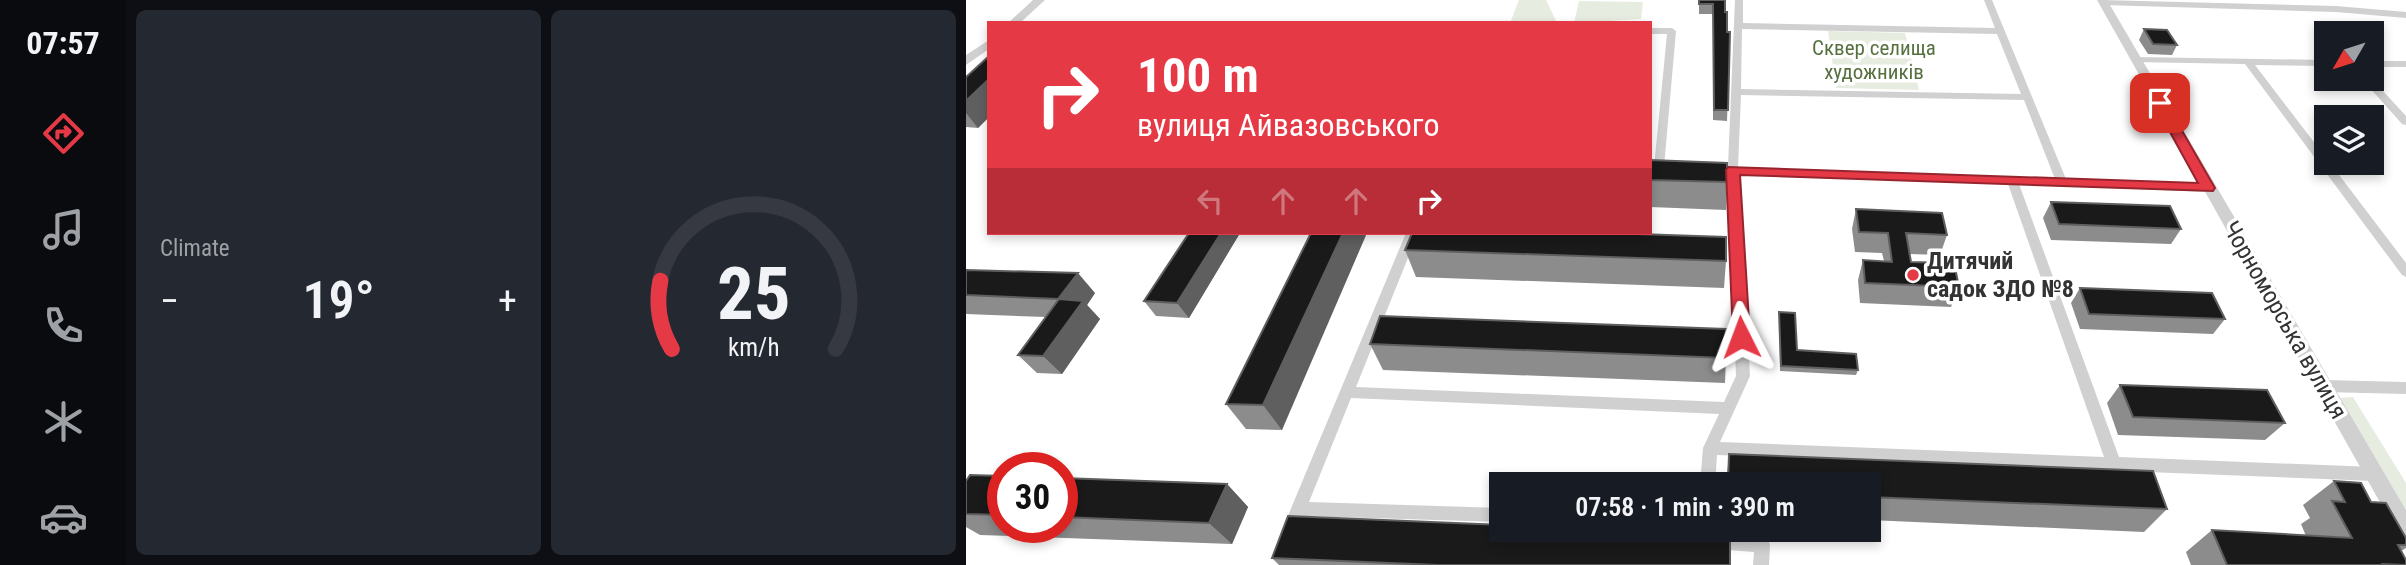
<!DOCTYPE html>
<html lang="en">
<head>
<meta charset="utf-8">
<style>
  :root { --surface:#171b24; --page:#242831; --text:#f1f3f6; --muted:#9ea1a6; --line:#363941; --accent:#e63946 }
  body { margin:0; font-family:"Roboto Condensed",sans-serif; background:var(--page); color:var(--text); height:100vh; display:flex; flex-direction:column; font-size:26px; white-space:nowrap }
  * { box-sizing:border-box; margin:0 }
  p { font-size:23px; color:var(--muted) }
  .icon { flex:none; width:38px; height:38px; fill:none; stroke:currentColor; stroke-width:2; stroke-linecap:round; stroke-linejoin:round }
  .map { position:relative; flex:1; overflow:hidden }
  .sheet { display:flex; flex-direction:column; gap:10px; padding:10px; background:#0d0f14; width:840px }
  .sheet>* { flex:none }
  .top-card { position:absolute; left:21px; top:21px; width:665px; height:214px; border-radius:0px; box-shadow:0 4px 10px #0003; background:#e63946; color:#fff; overflow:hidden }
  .needle { width:46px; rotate:231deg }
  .buttons { position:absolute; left:1348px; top:21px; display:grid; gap:14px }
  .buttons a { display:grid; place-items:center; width:70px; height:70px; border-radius:0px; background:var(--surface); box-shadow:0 4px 10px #0003; font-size:35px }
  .speed { position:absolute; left:21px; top:452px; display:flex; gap:14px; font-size:35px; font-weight:700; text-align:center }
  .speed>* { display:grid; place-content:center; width:91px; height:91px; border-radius:50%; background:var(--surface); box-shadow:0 4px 10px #0003; line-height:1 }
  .speed .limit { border:10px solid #d22; background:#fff; color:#111 }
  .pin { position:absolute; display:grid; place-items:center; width:60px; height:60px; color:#fff; margin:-30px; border-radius:14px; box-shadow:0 4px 10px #0006 }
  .me { position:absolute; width:77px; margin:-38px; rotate:357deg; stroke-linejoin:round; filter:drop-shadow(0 0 5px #0008) }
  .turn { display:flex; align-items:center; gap:24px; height:147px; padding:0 35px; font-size:32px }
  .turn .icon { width:91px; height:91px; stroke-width:2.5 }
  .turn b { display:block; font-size:49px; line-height:60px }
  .lanes { display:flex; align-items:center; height:66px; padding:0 35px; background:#0003; justify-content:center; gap:35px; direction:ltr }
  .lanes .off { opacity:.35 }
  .big { font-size:52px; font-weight:600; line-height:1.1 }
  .sheet .card { flex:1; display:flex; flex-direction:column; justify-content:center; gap:10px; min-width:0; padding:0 24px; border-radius:10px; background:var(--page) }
  .sheet .dial { align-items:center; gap:0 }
  .dial svg { height:182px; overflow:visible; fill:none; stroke:var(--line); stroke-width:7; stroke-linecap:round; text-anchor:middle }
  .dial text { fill:var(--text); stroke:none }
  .heat { display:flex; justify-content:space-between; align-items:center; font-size:38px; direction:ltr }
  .sheet .tiles { flex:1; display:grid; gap:10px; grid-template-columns:repeat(2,1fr) }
  .trip { position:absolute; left:523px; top:472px; width:392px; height:70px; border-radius:0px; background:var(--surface); box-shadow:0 4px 10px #0003; font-weight:600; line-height:70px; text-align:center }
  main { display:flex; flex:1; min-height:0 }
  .dock { display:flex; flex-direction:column; width:126px; justify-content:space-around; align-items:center; background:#090b0e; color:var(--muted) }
  .dock .icon { width:49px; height:49px }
  .dock .current { color:var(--accent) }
  .dock b { font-size:32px; color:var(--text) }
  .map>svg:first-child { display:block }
  .green { fill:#e6ecdf }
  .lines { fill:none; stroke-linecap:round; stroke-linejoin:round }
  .minor { fill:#d0d0d0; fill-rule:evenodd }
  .tertiary { fill:#d0d0d0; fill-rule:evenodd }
  .wall { fill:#8c8c8c }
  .shaded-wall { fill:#5f5f5f }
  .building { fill:#1a1a1a; stroke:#5f5f5f; stroke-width:2 }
  .route { fill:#e63946; stroke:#96252e; stroke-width:2 }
  .poi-dot { fill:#e63946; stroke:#fff; stroke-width:2.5 }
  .labels { text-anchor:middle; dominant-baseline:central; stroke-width:7; stroke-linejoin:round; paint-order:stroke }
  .far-park-label { font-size:21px; fill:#56703f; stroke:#fff }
  .poi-label { font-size:24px; font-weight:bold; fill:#333; stroke:#fff; text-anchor:start }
  .street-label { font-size:24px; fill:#333; stroke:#fff }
</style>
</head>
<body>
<main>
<nav class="dock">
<b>07:57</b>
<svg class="icon current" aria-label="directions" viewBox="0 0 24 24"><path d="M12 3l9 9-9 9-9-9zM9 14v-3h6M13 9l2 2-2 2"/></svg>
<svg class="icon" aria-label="music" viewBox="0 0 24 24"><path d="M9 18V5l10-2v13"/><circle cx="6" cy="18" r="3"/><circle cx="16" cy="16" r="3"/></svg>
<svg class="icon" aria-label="phone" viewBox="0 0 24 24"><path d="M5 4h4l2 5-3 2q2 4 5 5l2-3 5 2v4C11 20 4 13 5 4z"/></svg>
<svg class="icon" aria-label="climate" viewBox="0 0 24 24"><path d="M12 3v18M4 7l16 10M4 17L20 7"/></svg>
<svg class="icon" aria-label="car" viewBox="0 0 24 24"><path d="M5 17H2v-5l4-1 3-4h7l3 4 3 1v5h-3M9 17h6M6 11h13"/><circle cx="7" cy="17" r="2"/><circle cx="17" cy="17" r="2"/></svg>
</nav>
<section class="sheet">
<div class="tiles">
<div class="card"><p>Climate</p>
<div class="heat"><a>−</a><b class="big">19°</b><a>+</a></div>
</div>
<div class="card dial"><svg viewBox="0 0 100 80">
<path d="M14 69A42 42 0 1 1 86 69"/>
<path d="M14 69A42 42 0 0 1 9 39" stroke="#e63946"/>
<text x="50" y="56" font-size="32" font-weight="700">25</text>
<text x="50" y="72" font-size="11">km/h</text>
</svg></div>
</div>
</section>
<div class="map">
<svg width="1440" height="565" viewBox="0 0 1440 565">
  <rect width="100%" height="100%" fill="#fff"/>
  <g class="green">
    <polygon points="553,0 580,0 591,23 544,23"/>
    <polygon points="613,1 677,2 675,19 608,23"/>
    <polygon points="862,31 939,33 953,90 870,88"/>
    <polygon points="1387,397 1440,483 1440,510 1374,398"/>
  </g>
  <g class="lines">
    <g class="minor">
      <path d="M769,0H777V23L1029,28L1018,0H1026L1100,179L1242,184L1247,188L1242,192L1053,184L1153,457L1408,467L1413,469L1415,474L1413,479L1408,481L751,455L749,485H734L737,448L753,414L385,398L343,502L536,508V522L337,516L330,535L324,538L318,535L316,530L440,233H452L390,387L758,402L770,376L762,174L755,173L754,170L755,167L762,166ZM776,29L1031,34L1055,94L775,89ZM775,95L1058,100L1089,179L772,167ZM773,174L1042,184L1138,457L754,442L784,376Z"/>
      <polygon points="1135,0 1370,6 1440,12 1440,18 1370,12 1137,5 1133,2"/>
      <polygon points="684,28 706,28 710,31 698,167 693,171 688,167 701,34 684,34"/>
      <polygon points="1170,57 1360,60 1360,66 1289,65 1360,158 1360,163 1364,163 1440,263 1440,277 1436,275 1279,64 1167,62 1165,60"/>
      <rect x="1405" y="61" width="35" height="6"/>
      <polygon points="1405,78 1440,116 1440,125 1436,124 1396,79"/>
      <polygon points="1358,380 1440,382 1440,394 1358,392 1353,390 1351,386 1353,382"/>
      <polygon points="730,530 746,530 746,533 796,537 802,540 804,545 803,565 787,565 788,552 737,548 731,545 729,540"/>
    </g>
    <g class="tertiary">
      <polygon points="67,0 79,0 54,23 42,23"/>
      <polygon points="1131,0 1141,0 1440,510 1440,539 1433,536"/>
      <polygon points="23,40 23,49 0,65 0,55"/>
    </g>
  </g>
  <g class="wall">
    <polygon points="733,0 759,0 761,32 764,32 761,121 747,120 747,14 733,14"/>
    <polygon points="1178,29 1211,45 1206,55 1182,54 1173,40"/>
    <polygon points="23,56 23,117 12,128 0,127 0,77"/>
    <polygon points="684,160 761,182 760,210 684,207"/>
    <polygon points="1085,202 1215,229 1205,244 1085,240 1077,218"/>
    <polygon points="890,209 981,235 974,255 944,254 945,262 993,287 985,307 894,303 892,280 897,260 918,261 916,253 889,252 886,229"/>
    <polygon points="223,233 274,233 223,318 190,316 178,301"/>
    <polygon points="345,233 316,430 280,429 260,404"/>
    <polygon points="439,250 760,261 758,288 450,277"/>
    <polygon points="0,270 129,293 121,305 134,319 96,374 71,373 52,355 80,317 0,314"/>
    <polygon points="1114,288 1259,319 1247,334 1114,329 1105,303"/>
    <polygon points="813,312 831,350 892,370 890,375 814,371"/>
    <polygon points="404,344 760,358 759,383 417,370"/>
    <polygon points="1154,385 1319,423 1299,440 1152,435 1141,403"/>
    <polygon points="763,454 1201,509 1178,532 903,520 903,485 760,485"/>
    <polygon points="37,476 37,527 96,527 96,478 261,484 282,507 266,544 14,535 0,527 0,481"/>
    <polygon points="1368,481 1405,502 1440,538 1440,548 1435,551 1440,565 1225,565 1220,552 1246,530 1340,536 1335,524 1344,518 1337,505"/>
    <polygon points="306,558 764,565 313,565"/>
  </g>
  <g class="shaded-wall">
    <polygon points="23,79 23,117 12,128 0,113 0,101"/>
    <polygon points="255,233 274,233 223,318 211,303"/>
    <polygon points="377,233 401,233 316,430 297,405"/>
    <polygon points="112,273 129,293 121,305 134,319 96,374 77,356 107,314 92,299"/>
    <polygon points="261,484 282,507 266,544 243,523"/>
  </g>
  <g class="building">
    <polygon points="733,0 759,0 759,12 761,12 761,32 764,32 762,110 748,110 747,4 733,4"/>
    <polygon points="1178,29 1201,30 1211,45 1187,44"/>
    <polygon points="23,56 23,79 0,101 0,77"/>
    <polygon points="684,160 761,163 761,182 684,180"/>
    <polygon points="1085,202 1204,206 1215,229 1093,224"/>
    <polygon points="890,209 976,213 981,235 940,233 945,262 988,263 993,287 899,283 897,260 926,262 922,233 893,232"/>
    <polygon points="223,233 255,233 211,303 178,301"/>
    <polygon points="345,233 377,233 297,405 260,404"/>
    <polygon points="446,233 642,233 760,237 760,261 439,250"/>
    <polygon points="0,270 112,273 92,299 0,295"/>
    <polygon points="1114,288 1246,293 1259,319 1123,314"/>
    <polygon points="93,299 117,301 77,356 52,355"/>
    <polygon points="813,312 829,313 831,350 890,354 892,370 815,366"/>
    <polygon points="414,316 760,329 760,358 404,344"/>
    <polygon points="1154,385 1301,390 1319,423 1167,417"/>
    <polygon points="763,454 1187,471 1201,509 903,497 903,485 762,485"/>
    <polygon points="4,475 37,476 37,515 0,514 0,481"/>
    <polygon points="96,478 261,484 243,523 96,517"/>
    <polygon points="1368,481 1395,483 1405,502 1420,503 1440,538 1440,545 1432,545 1440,560 1440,565 1417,564 1418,565 1261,565 1246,530 1386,538 1366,501 1379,502"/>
    <polygon points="322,516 536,525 536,530 649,530 764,535 764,565 472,565 306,558"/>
  </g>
  <polygon class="route" points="1194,99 1200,103 1249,188 1247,191 774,175 784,337 781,341 769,341 767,337 760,170 762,167 1232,183 1188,103"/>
  <circle class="poi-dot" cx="947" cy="275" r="7"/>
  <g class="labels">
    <g class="far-park-label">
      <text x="908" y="48">Сквер селища<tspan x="908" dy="24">художників</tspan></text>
    </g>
    <g class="poi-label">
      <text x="961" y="261">Дитячий<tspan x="961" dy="28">садок ЗДО №8</tspan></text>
    </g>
    <g class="street-label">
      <text transform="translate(1319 320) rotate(60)">Чорноморська вулиця</text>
    </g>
  </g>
</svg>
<div class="buttons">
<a><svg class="needle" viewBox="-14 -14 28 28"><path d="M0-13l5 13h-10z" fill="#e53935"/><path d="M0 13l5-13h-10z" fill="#9ea1a6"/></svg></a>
<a><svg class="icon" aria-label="layers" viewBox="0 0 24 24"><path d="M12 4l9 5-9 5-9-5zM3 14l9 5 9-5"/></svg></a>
</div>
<div class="speed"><div class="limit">30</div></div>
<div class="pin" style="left:1194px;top:103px;background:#d93025"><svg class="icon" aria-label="arrive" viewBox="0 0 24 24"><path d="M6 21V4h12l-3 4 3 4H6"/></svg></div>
<svg class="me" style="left:775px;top:337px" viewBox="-20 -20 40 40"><path d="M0-17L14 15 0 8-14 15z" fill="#e63946" stroke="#fff" stroke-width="4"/></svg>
<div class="trip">07:58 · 1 min · 390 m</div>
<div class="top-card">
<div class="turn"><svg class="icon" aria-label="right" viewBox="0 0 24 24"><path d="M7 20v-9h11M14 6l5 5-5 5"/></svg><div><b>100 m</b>вулиця Айвазовського</div></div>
<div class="lanes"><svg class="icon off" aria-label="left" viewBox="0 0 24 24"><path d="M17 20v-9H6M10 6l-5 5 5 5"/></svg><svg class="icon off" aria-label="ahead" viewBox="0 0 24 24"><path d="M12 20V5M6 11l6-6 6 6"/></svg><svg class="icon off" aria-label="ahead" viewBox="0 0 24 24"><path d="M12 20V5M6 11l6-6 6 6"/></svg><svg class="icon" aria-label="right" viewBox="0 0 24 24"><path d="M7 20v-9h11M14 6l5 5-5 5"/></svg></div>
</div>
</div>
</main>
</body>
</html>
